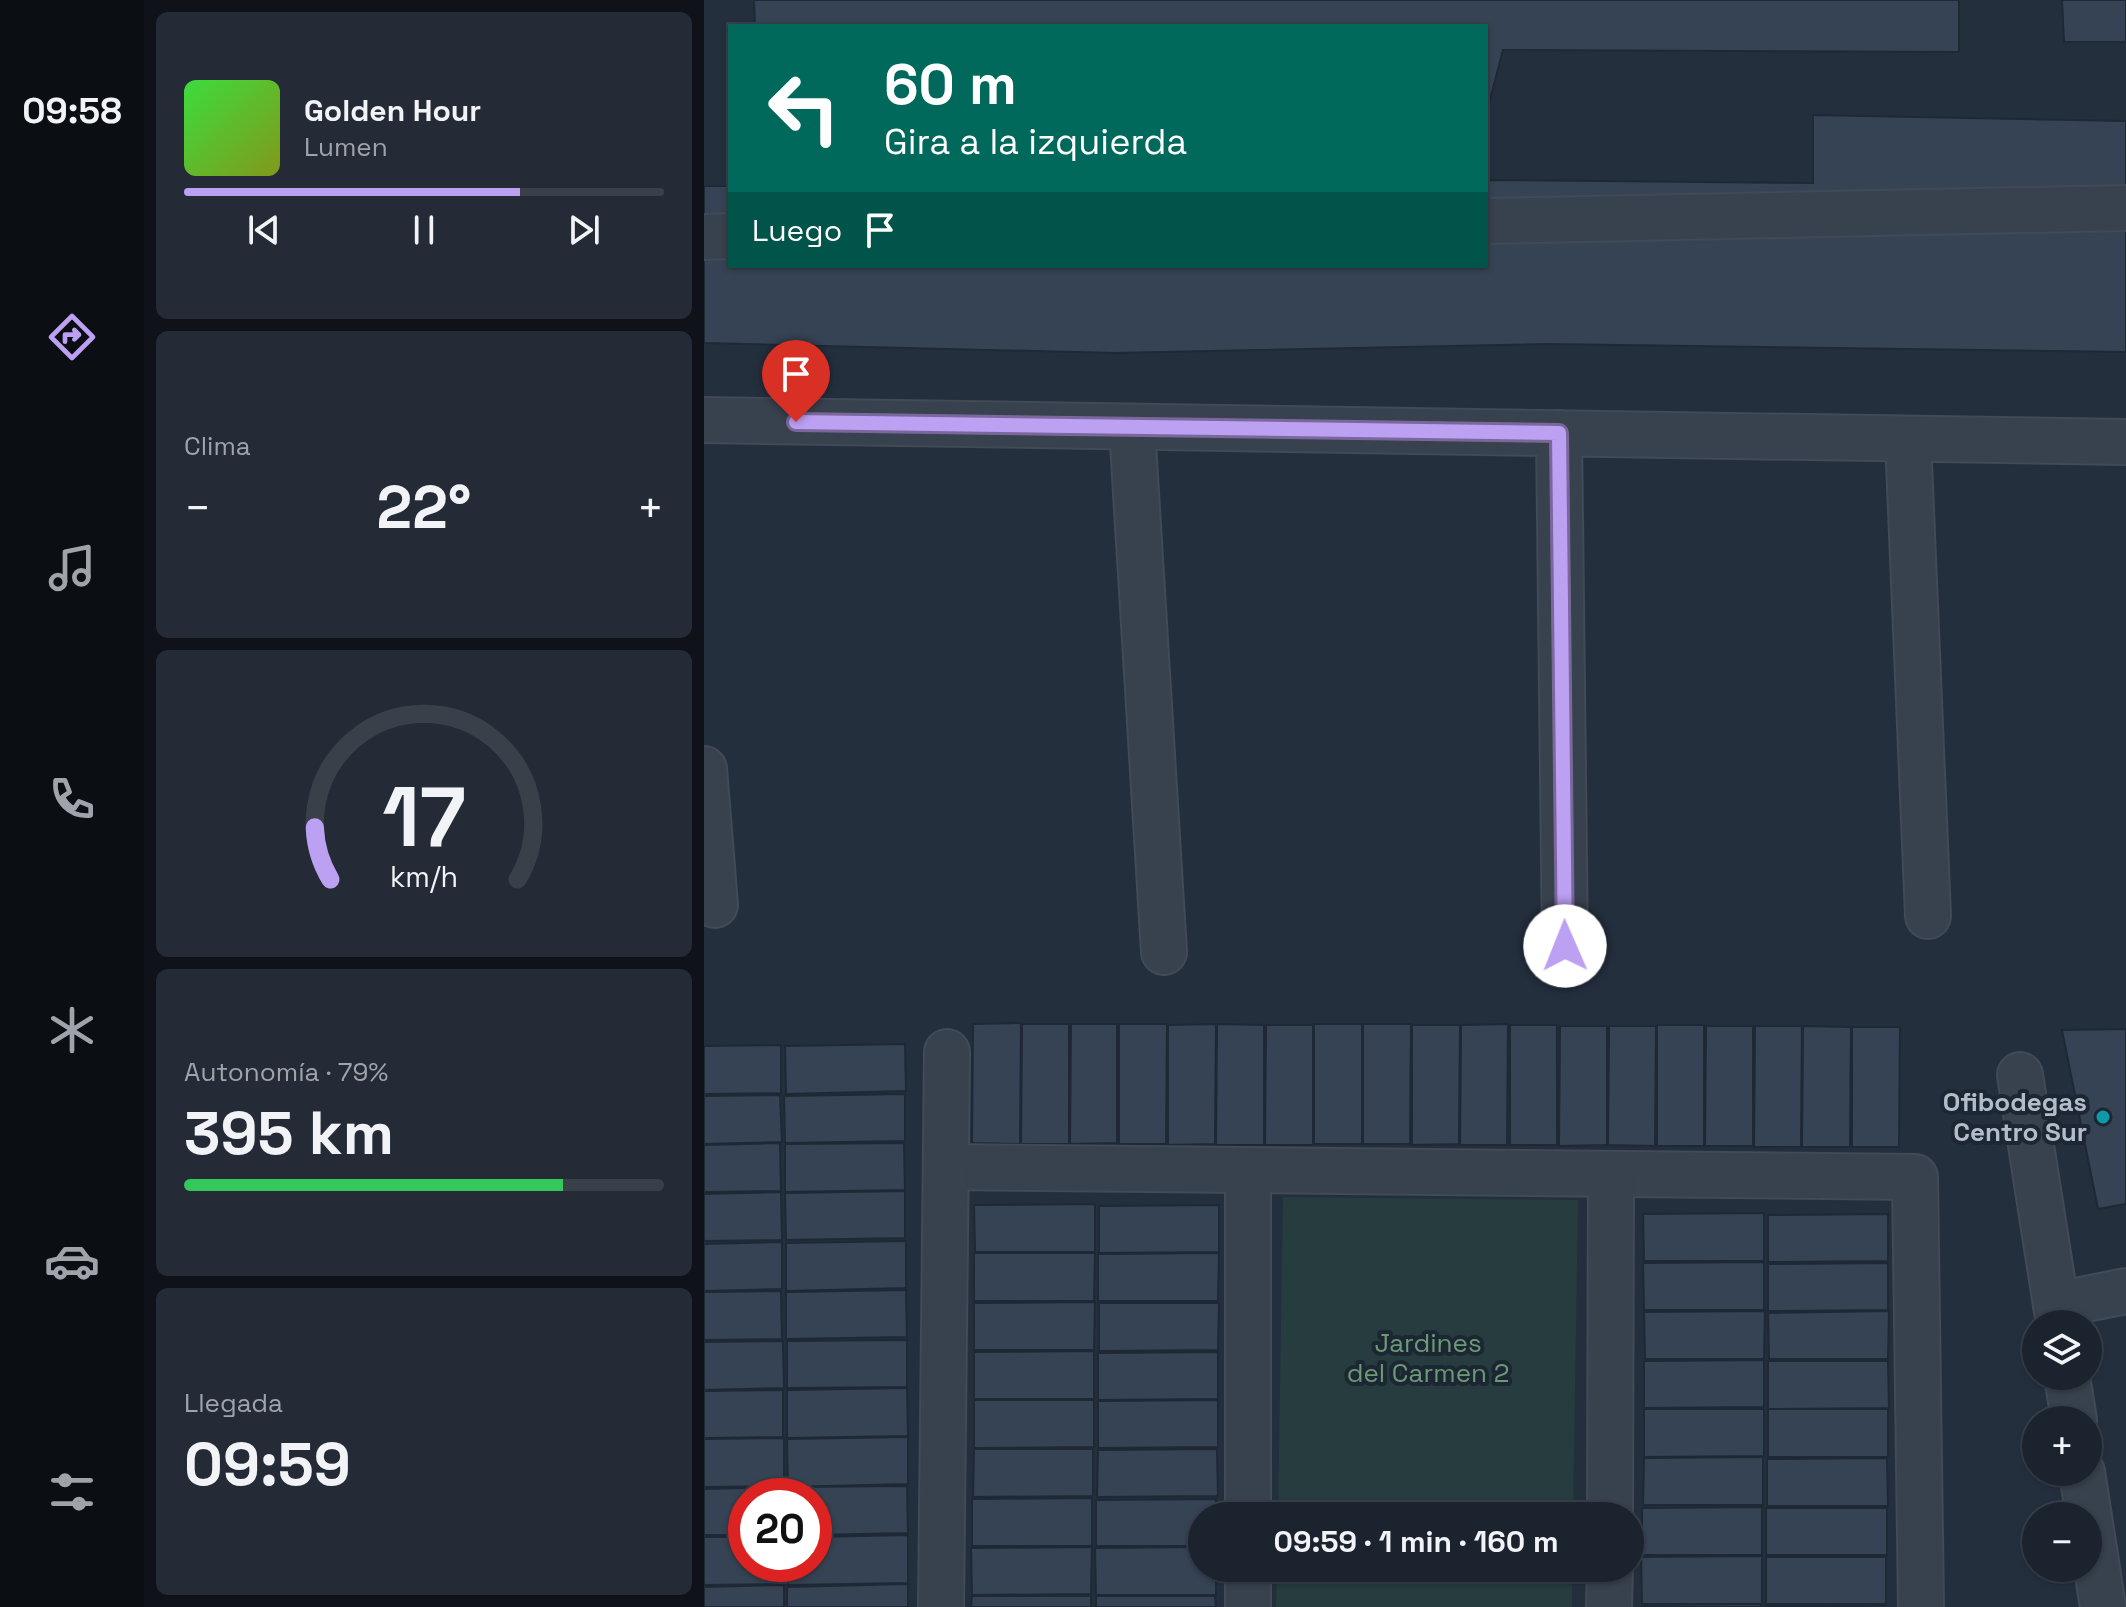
<!DOCTYPE html>
<html lang="es">
<head>
<meta charset="utf-8">
<style>
  :root { --surface:#1b232e; --page:#242b36; --text:#f1f3f6; --muted:#a0a4aa; --line:#39404a; --accent:#bca0f2 }
  body { margin:0; font-family:"Space Grotesk",sans-serif; background:var(--page); color:var(--text); height:100vh; display:flex; flex-direction:column; font-size:30px; white-space:nowrap }
  * { box-sizing:border-box; margin:0 }
  p { font-size:26px; color:var(--muted) }
  .icon { flex:none; width:44px; height:44px; fill:none; stroke:currentColor; stroke-width:2; stroke-linecap:round; stroke-linejoin:round }
  .map { position:relative; flex:1; overflow:hidden }
  .sheet { display:flex; flex-direction:column; gap:12px; padding:12px; background:#0f1319; width:560px }
  .sheet>* { flex:none }
  .guide { position:absolute; left:24px; top:24px; width:760px; height:244px; border-radius:0px; box-shadow:0 2px 6px #0004,0 0 0 2px var(--line); background:#00695c; color:#fff; overflow:hidden }
  .tools { position:absolute; left:1318px; top:1310px; display:grid; gap:16px }
  .tools a { display:grid; place-items:center; width:80px; height:80px; border-radius:50%; background:var(--surface); box-shadow:0 2px 6px #0004,0 0 0 2px var(--line); font-size:40px }
  .speed { position:absolute; left:24px; top:1478px; display:flex; gap:16px; font-size:40px; font-weight:700; text-align:center }
  .speed>* { display:grid; place-content:center; width:104px; height:104px; border-radius:50%; background:var(--surface); box-shadow:0 2px 6px #0004,0 0 0 2px var(--line); line-height:1 }
  .speed .limit { border:12px solid #d22; background:#fff; color:#111 }
  .pin { position:absolute; display:grid; place-items:center; width:68px; height:68px; color:#fff; margin:-82px -34px; border-radius:50% 50% 50% 0; rotate:-45deg; box-shadow:0 0 8px #0007 }
  .pin .icon { rotate:45deg }
  .me { position:absolute; width:88px; margin:-44px; rotate:359deg; stroke-linejoin:round; filter:drop-shadow(0 0 6px #0008) }
  .turn { display:flex; align-items:center; gap:28px; height:168px; padding:0 24px; font-size:36px }
  .turn .icon { width:104px; height:104px; stroke-width:2.5 }
  .turn b { display:block; font-size:56px; line-height:68px }
  .then { display:flex; align-items:center; height:76px; padding:0 24px; background:#0003; gap:16px; font-size:30px }
  .big { font-size:60px; font-weight:800; line-height:1.1 }
  .sheet .widget { flex:1; display:flex; flex-direction:column; justify-content:center; gap:12px; min-width:0; padding:0 28px; border-radius:12px; background:var(--page) }
  .sheet .dial { align-items:center; gap:0 }
  .dial svg { height:208px; overflow:visible; fill:none; stroke:var(--line); stroke-width:7; stroke-linecap:round; text-anchor:middle }
  .dial text { fill:var(--text); stroke:none }
  .song { display:flex; align-items:center; gap:24px }
  .cover { width:96px; height:96px; border-radius:12px; background:linear-gradient(135deg,hsl(120 70% 55%),hsl(70 70% 35%)) }
  .played { height:8px; border-radius:4px; background:linear-gradient(90deg,var(--accent) 70%,var(--line) 70%) }
  .keys { display:flex; justify-content:space-around; direction:ltr }
  .heat { display:flex; justify-content:space-between; align-items:center; font-size:44px; direction:ltr }
  .charge { height:12px; border-radius:6px; background:linear-gradient(90deg,#34c759 79%,var(--line) 0) }
  .trip { position:absolute; left:484px; top:1502px; width:456px; height:80px; border-radius:40px; background:var(--surface); box-shadow:0 2px 6px #0004,0 0 0 2px var(--line); font-weight:800; line-height:80px; text-align:center }
  main { display:flex; flex:1; min-height:0 }
  .tab-bar { display:flex; flex-direction:column; width:144px; justify-content:space-around; align-items:center; background:#0b0e12; color:var(--muted) }
  .tab-bar .icon { width:56px; height:56px }
  .tab-bar .selected { color:var(--accent) }
  .tab-bar b { font-size:36px; color:var(--text) }
  .map>svg:first-child { display:block }
  .green { fill:#263c3f }
  .building { fill:#364354; stroke:#1f2835; stroke-width:2 }
  .lines { fill:none; stroke-linecap:round; stroke-linejoin:round }
  .minor-casing { stroke:#414a57; stroke-width:48 }
  .minor { stroke:#38414e; stroke-width:44 }
  .route-casing { stroke:#7a689d; stroke-width:20 }
  .route { stroke:#bca0f2; stroke-width:14 }
  .culture-dot { fill:#0f9aa8; stroke:#1d2633; stroke-width:3 }
  .labels { text-anchor:middle; dominant-baseline:central; stroke-width:8; stroke-linejoin:round; paint-order:stroke }
  .poi-label { font-size:26px; font-weight:bold; fill:#b4bcc9; stroke:#1d2633; text-anchor:end }
  .park-label { font-size:26px; fill:#6b9a76; stroke:#1d2633 }
</style>
</head>
<body>
<main>
<nav class="tab-bar">
<b>09:58</b>
<svg class="icon selected" aria-label="directions" viewBox="0 0 24 24"><path d="M12 3l9 9-9 9-9-9zM9 14v-3h6M13 9l2 2-2 2"/></svg>
<svg class="icon" aria-label="music" viewBox="0 0 24 24"><path d="M9 18V5l10-2v13"/><circle cx="6" cy="18" r="3"/><circle cx="16" cy="16" r="3"/></svg>
<svg class="icon" aria-label="phone" viewBox="0 0 24 24"><path d="M5 4h4l2 5-3 2q2 4 5 5l2-3 5 2v4C11 20 4 13 5 4z"/></svg>
<svg class="icon" aria-label="climate" viewBox="0 0 24 24"><path d="M12 3v18M4 7l16 10M4 17L20 7"/></svg>
<svg class="icon" aria-label="car" viewBox="0 0 24 24"><path d="M5 17H2v-5l4-1 3-4h7l3 4 3 1v5h-3M9 17h6M6 11h13"/><circle cx="7" cy="17" r="2"/><circle cx="17" cy="17" r="2"/></svg>
<svg class="icon" aria-label="filters" viewBox="0 0 24 24"><path d="M4 7h16M4 17h16"/><circle cx="9" cy="7" r="2"/><circle cx="15" cy="17" r="2"/></svg>
</nav>
<section class="sheet">
<div class="widget">
<div class="song"><i class="cover"></i><div><b>Golden Hour</b><p>Lumen</p></div></div>
<div class="played"></div>
<div class="keys"><svg class="icon" aria-label="previous" viewBox="0 0 24 24"><path d="M18 5L8 12l10 7zM5 5v14"/></svg><svg class="icon" aria-label="pause" viewBox="0 0 24 24"><path d="M8 5v14M16 5v14"/></svg><svg class="icon" aria-label="next" viewBox="0 0 24 24"><path d="M6 5l10 7-10 7zM19 5v14"/></svg></div>
</div>
<div class="widget"><p>Clima</p>
<div class="heat"><a>−</a><b class="big">22°</b><a>+</a></div>
</div>
<div class="widget dial"><svg viewBox="0 0 100 80">
<path d="M14 69A42 42 0 1 1 86 69"/>
<path d="M14 69A42 42 0 0 1 8 49" stroke="#bca0f2"/>
<text x="50" y="56" font-size="32" font-weight="700">17</text>
<text x="50" y="72" font-size="11">km/h</text>
</svg></div>
<div class="widget"><p>Autonomía · 79%</p><b class="big">395 km</b><div class="charge"></div></div>
<div class="widget"><p>Llegada</p><b class="big">09:59</b></div>
</section>
<div class="map">
<svg width="1422" height="1607" viewBox="0 0 1422 1607">
  <rect width="100%" height="100%" fill="#242f3e"/>
  <g class="green">
    <polygon points="579,1197 874,1200 869,1516 574,1516"/>
    <polygon points="573,1568 868,1568 868,1607 572,1607"/>
  </g>
  <g class="building">
    <polygon points="50,0 1255,0 1255,52 799,50 782,115 782,26 51,26"/>
    <polygon points="1358,0 1422,0 1422,42 1360,42"/>
    <polygon points="1109,115 1422,121 1422,352 844,344 411,353 0,343 0,186 26,186 26,266 782,266 782,180 1109,183"/>
    <polygon points="317,1023 316,1144 268,1143 269,1024"/>
    <polygon points="318,1024 365,1024 365,1144 317,1144"/>
    <polygon points="367,1024 413,1024 413,1143 366,1144"/>
    <polygon points="415,1024 463,1024 462,1144 415,1144"/>
    <polygon points="512,1024 511,1144 464,1145 464,1025"/>
    <polygon points="513,1024 560,1025 560,1145 512,1145"/>
    <rect x="610" y="1024" width="48" height="120"/>
    <polygon points="659,1024 707,1024 706,1144 659,1144"/>
    <polygon points="804,1024 803,1145 756,1145 757,1025"/>
    <polygon points="562,1025 609,1025 609,1145 561,1145"/>
    <polygon points="708,1025 756,1025 755,1144 708,1145"/>
    <rect x="806" y="1025" width="47" height="120"/>
    <rect x="953" y="1025" width="47" height="121"/>
    <polygon points="856,1026 903,1026 903,1145 855,1146"/>
    <polygon points="905,1026 952,1026 951,1146 904,1145"/>
    <polygon points="1002,1026 1049,1026 1049,1146 1001,1146"/>
    <polygon points="1051,1026 1098,1026 1097,1147 1050,1147"/>
    <polygon points="1099,1026 1147,1027 1146,1147 1098,1147"/>
    <polygon points="1148,1027 1196,1027 1195,1147 1148,1147"/>
    <polygon points="1422,1029 1422,1204 1394,1209 1358,1030"/>
    <polygon points="201,1044 202,1091 82,1094 81,1046"/>
    <polygon points="77,1045 77,1093 0,1094 0,1046"/>
    <polygon points="201,1094 201,1141 81,1143 80,1096"/>
    <polygon points="76,1095 78,1142 0,1144 0,1096"/>
    <polygon points="76,1143 77,1191 0,1192 0,1145"/>
    <polygon points="200,1143 201,1190 81,1192 81,1144"/>
    <polygon points="201,1191 201,1238 82,1240 81,1193"/>
    <polygon points="77,1192 78,1240 0,1241 0,1194"/>
    <polygon points="391,1204 391,1252 271,1252 270,1205"/>
    <polygon points="515,1205 515,1252 395,1253 395,1206"/>
    <polygon points="1060,1213 1060,1261 940,1261 939,1214"/>
    <polygon points="1184,1214 1184,1261 1064,1262 1064,1215"/>
    <polygon points="202,1241 202,1288 82,1291 82,1243"/>
    <polygon points="78,1242 78,1289 0,1291 0,1244"/>
    <polygon points="270,1253 391,1253 390,1301 270,1301"/>
    <polygon points="515,1253 514,1301 394,1301 394,1254"/>
    <polygon points="1060,1262 1060,1310 940,1310 939,1263"/>
    <polygon points="1184,1263 1184,1310 1064,1311 1064,1264"/>
    <polygon points="202,1290 203,1337 82,1339 82,1292"/>
    <polygon points="77,1291 78,1339 0,1340 0,1292"/>
    <polygon points="391,1302 390,1350 270,1350 270,1303"/>
    <polygon points="395,1303 515,1303 514,1350 395,1351"/>
    <polygon points="1061,1311 1060,1359 941,1359 940,1312"/>
    <polygon points="1185,1311 1184,1359 1065,1359 1064,1313"/>
    <polygon points="203,1340 203,1387 83,1388 83,1341"/>
    <polygon points="79,1341 80,1388 0,1390 0,1342"/>
    <polygon points="390,1351 390,1399 270,1399 270,1352"/>
    <polygon points="514,1352 514,1399 394,1400 394,1353"/>
    <polygon points="1060,1360 1060,1407 940,1408 940,1361"/>
    <polygon points="1064,1361 1184,1361 1185,1408 1064,1409"/>
    <polygon points="203,1388 204,1436 83,1438 83,1390"/>
    <polygon points="79,1390 79,1437 0,1438 0,1391"/>
    <polygon points="270,1400 390,1400 390,1447 270,1448"/>
    <polygon points="514,1400 514,1447 394,1448 394,1401"/>
    <polygon points="940,1409 1060,1409 1060,1456 940,1457"/>
    <rect x="1064" y="1409" width="120" height="48"/>
    <polygon points="204,1437 204,1484 84,1487 83,1439"/>
    <polygon points="80,1438 80,1486 0,1487 0,1439"/>
    <polygon points="270,1449 389,1449 389,1496 269,1497"/>
    <polygon points="513,1449 514,1496 393,1497 394,1450"/>
    <polygon points="1059,1457 1059,1505 939,1505 940,1458"/>
    <polygon points="1183,1458 1184,1506 1063,1506 1063,1459"/>
    <polygon points="203,1486 204,1533 110,1535 110,1496 84,1496 84,1487"/>
    <polygon points="80,1487 80,1496 42,1496 42,1535 0,1535 0,1489"/>
    <polygon points="388,1498 388,1546 268,1546 268,1499"/>
    <polygon points="512,1499 512,1516 498,1516 498,1546 392,1546 392,1500"/>
    <polygon points="1058,1507 1058,1555 938,1555 938,1508"/>
    <rect x="1062" y="1508" width="121" height="47"/>
    <polygon points="204,1535 204,1583 84,1585 84,1564 110,1564 110,1537"/>
    <polygon points="0,1537 42,1537 42,1564 79,1564 80,1584 0,1585"/>
    <polygon points="388,1547 387,1594 268,1595 267,1548"/>
    <polygon points="498,1547 498,1568 512,1568 512,1595 392,1595 391,1548"/>
    <polygon points="1058,1556 1058,1604 938,1604 937,1557"/>
    <rect x="1062" y="1557" width="120" height="47"/>
    <polygon points="204,1584 204,1607 83,1607 83,1587"/>
    <polygon points="80,1585 80,1607 0,1607 0,1587"/>
    <polygon points="268,1596 387,1596 387,1607 267,1607"/>
    <polygon points="392,1596 511,1596 512,1607 392,1607"/>
    <polygon points="1057,1604 1057,1607 938,1607 938,1605"/>
    <polygon points="1062,1605 1182,1605 1062,1607"/>
  </g>
  <g class="lines">
    <defs>
      <g id="minor">
        <polyline points="782,221 1422,208"/>
        <polyline points="0,237 26,236"/>
        <polyline points="0,420 1422,442"/>
        <polyline points="428,427 460,952"/>
        <polyline points="855,433 861,946"/>
        <polyline points="1204,439 1224,916"/>
        <polyline points="0,769 11,905"/>
        <polyline points="1316,1075 1355,1324"/>
        <polyline points="242,1167 1211,1177 1217,1607"/>
        <polyline points="544,1170 544,1516"/>
        <polyline points="1352,1305 1422,1291"/>
        <polyline points="1363,1376 1370,1420"/>
        <polyline points="1378,1472 1399,1607"/>
        <polyline points="906,1516 907,1175"/>
        <polyline points="544,1568 544,1607"/>
        <polyline points="237,1607 243,1052"/>
        <polyline points="905,1607 906,1568"/>
      </g>
    </defs>
    <use href="#minor" class="minor-casing"/>
    <use href="#minor" class="minor"/>
  </g>
  <g class="lines">
    <defs>
      <polyline id="route" points="92,422 855,433 861,946"/>
    </defs>
    <use href="#route" class="route-casing"/>
    <use href="#route" class="route"/>
  </g>
  <circle class="culture-dot" cx="1399" cy="1117" r="8"/>
  <g class="labels">
    <g class="poi-label">
      <text x="1383" y="1102">Ofibodegas<tspan x="1383" dy="30">Centro Sur</tspan></text>
    </g>
    <g class="park-label">
      <text x="724" y="1343">Jardines<tspan x="724" dy="30">del Carmen 2</tspan></text>
    </g>
  </g>
</svg>
<div class="tools">
<a><svg class="icon" aria-label="layers" viewBox="0 0 24 24"><path d="M12 4l9 5-9 5-9-5zM3 14l9 5 9-5"/></svg></a>
<a>+</a>
<a>−</a>
</div>
<div class="speed"><div class="limit">20</div></div>
<div class="pin" style="left:92px;top:422px;background:#d93025"><svg class="icon" aria-label="arrive" viewBox="0 0 24 24"><path d="M6 21V4h12l-3 4 3 4H6"/></svg></div>
<svg class="me" style="left:861px;top:946px" viewBox="-20 -20 40 40"><circle r="19" fill="#fff"/><path d="M0-13L10 11 0 6-10 11z" fill="#bca0f2"/></svg>
<div class="trip">09:59 · 1 min · 160 m</div>
<div class="guide">
<div class="turn"><svg class="icon" aria-label="left" viewBox="0 0 24 24"><path d="M17 20v-9H6M10 6l-5 5 5 5"/></svg><div><b>60 m</b>Gira a la izquierda</div></div>
<div class="then">Luego<svg class="icon" aria-label="arrive" viewBox="0 0 24 24"><path d="M6 21V4h12l-3 4 3 4H6"/></svg></div>
</div>
</div>
</main>
</body>
</html>
